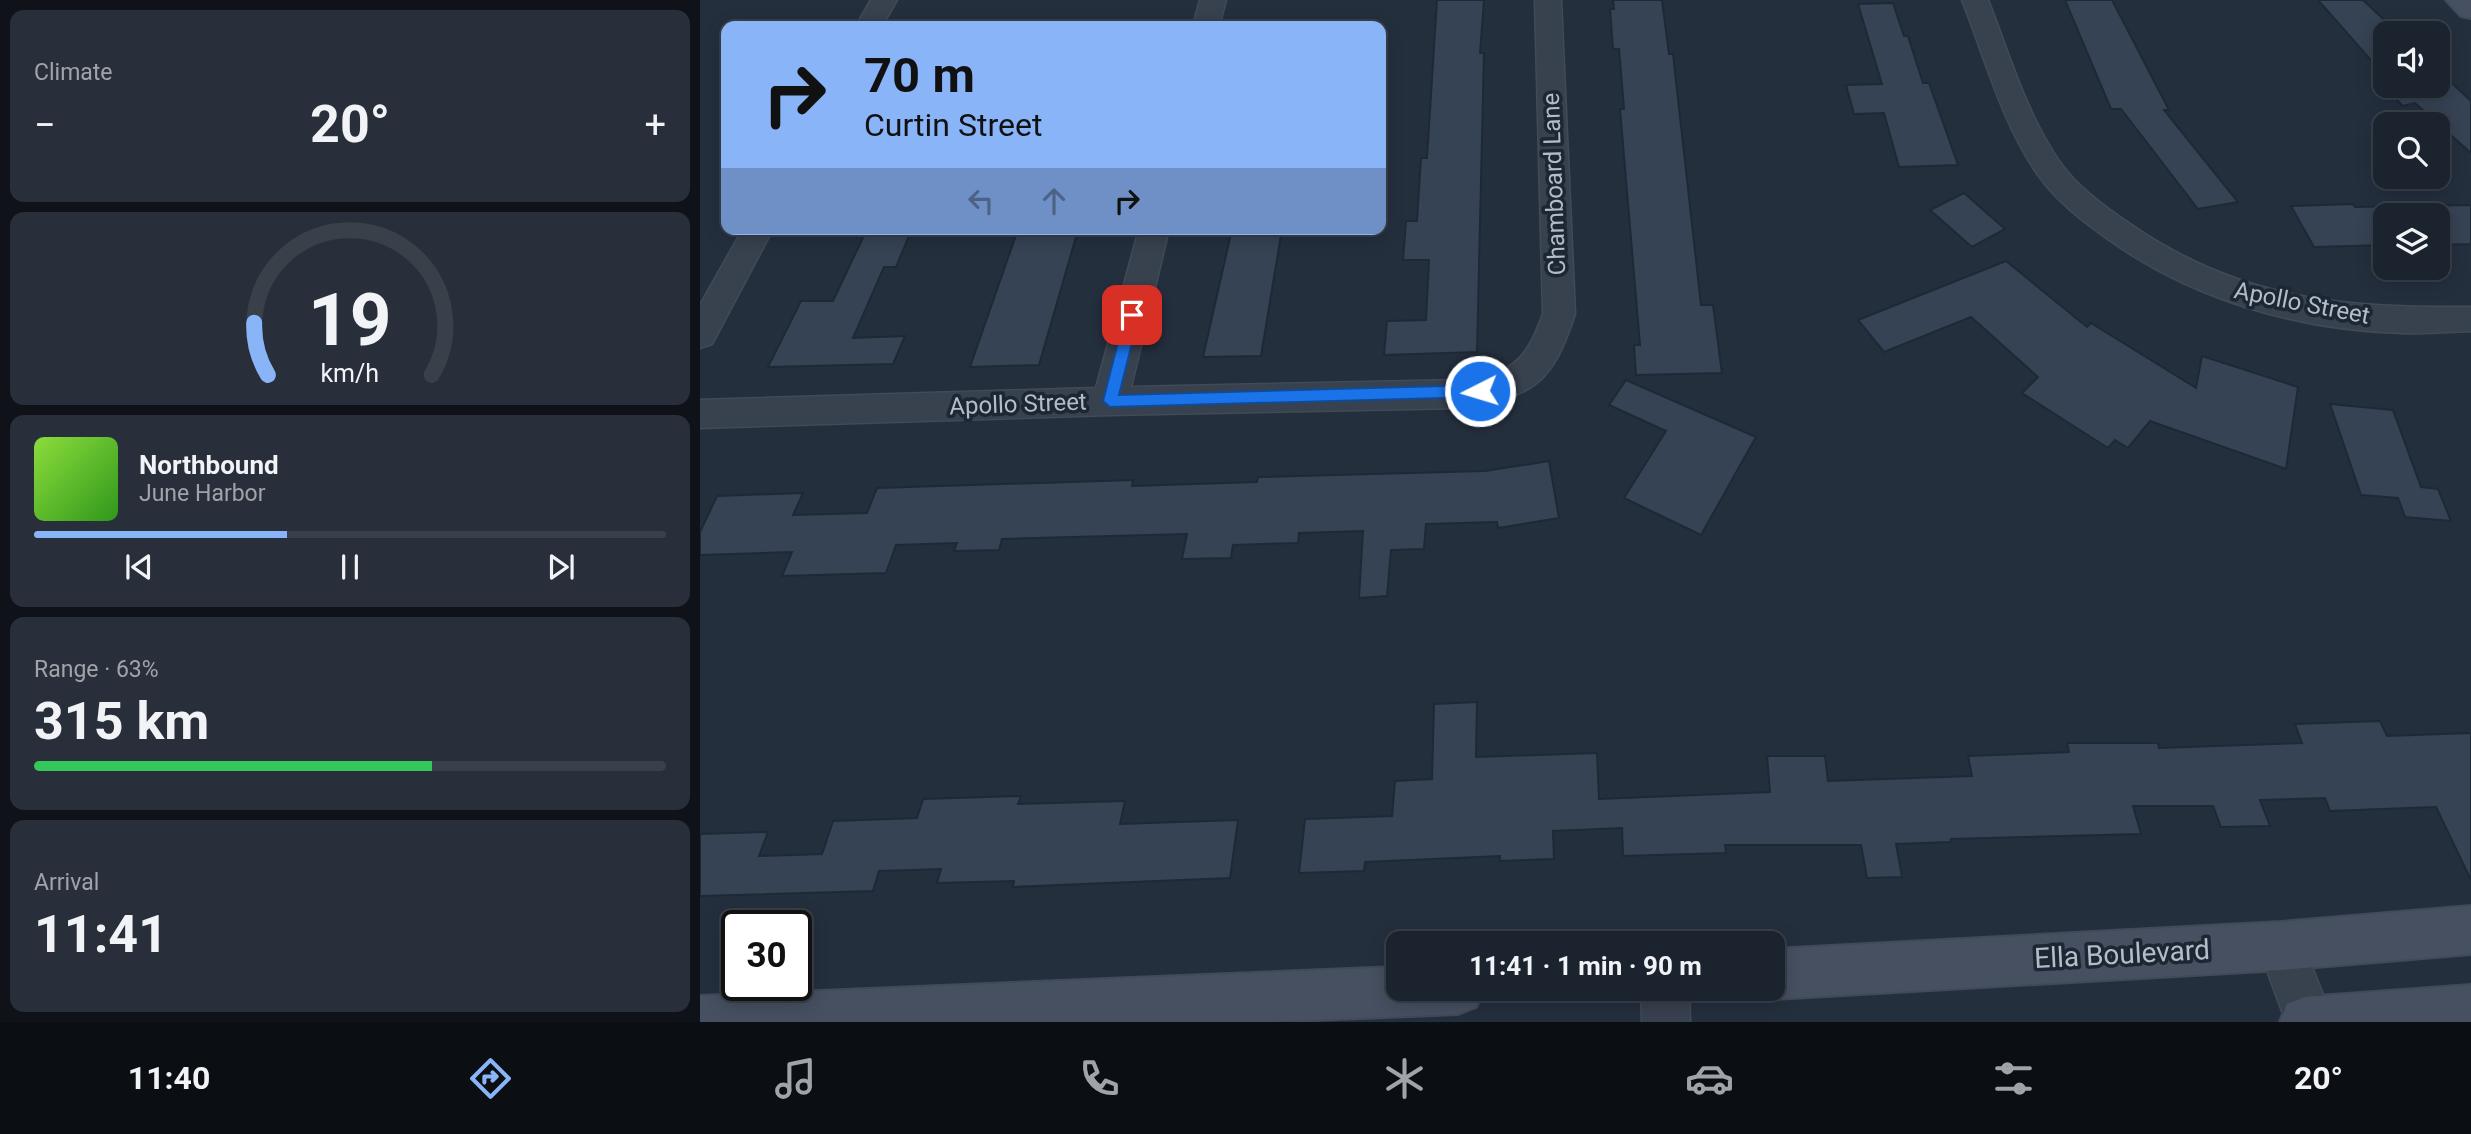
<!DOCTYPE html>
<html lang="en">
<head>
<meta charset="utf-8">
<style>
  :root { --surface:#1b232e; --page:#282f3a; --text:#f1f3f6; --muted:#a0a4aa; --line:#39404a; --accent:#8ab4f8 }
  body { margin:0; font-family:Roboto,sans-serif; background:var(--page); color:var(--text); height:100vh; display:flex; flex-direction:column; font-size:26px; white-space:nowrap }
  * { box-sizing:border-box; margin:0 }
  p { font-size:23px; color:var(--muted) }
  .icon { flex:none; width:38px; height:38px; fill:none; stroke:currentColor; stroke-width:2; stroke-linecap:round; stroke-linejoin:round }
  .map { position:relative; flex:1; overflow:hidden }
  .panel { display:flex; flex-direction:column; gap:10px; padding:10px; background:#0f1319; width:700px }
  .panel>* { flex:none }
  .guide { position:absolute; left:21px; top:21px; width:665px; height:214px; border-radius:14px; box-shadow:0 4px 18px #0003,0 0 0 2px var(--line); background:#8ab4f8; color:#111; overflow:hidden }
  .fabs { position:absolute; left:1673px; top:21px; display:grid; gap:14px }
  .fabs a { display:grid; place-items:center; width:77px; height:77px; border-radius:14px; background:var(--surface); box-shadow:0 4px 18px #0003,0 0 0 2px var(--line); font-size:35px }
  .speed { position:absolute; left:21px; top:910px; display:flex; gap:14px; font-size:35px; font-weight:700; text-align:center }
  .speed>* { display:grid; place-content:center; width:91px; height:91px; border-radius:50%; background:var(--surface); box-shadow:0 4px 18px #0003,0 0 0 2px var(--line); line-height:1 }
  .speed .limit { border:4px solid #111; border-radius:10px; background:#fff; color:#111 }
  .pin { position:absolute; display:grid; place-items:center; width:60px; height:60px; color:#fff; margin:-30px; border-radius:14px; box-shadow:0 4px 10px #0006 }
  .me { position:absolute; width:77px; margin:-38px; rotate:265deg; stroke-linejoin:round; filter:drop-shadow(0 0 5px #0008) }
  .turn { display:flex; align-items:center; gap:24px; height:147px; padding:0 28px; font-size:32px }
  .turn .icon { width:91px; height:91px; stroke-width:2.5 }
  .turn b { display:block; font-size:49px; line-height:60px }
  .lanes { display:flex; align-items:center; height:66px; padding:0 28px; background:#0003; justify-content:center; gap:35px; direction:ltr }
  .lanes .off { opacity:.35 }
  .big { font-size:52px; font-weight:700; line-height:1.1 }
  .panel .widget { flex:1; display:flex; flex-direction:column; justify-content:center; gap:10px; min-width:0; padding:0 24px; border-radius:14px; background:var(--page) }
  .panel .dial { align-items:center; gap:0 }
  .dial svg { height:182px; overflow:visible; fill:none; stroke:var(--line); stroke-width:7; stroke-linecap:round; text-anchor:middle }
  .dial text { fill:var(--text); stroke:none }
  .song { display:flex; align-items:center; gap:21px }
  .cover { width:84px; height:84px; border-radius:10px; background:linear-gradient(135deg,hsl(90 70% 55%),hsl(110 70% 35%)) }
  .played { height:7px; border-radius:4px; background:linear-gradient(90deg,var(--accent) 40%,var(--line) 40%) }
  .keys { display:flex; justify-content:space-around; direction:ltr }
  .heat { display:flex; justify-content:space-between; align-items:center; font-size:38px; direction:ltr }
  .charge { height:10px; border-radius:5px; background:linear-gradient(90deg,#34c759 63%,var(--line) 0) }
  .trip { position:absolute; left:686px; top:931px; width:399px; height:70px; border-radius:14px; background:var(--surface); box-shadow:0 4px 18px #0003,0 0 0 2px var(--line); font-weight:700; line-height:70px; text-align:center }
  .tabs { display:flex; height:112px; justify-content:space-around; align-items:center; background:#0b0e12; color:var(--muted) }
  .tabs .icon { width:49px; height:49px }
  .tabs .on { color:var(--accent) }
  .tabs b { font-size:32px; color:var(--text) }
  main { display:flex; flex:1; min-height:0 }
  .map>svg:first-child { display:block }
  .building { fill:#364354; stroke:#1f2835; stroke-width:2 }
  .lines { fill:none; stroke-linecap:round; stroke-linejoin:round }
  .minor-casing { stroke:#414a57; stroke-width:3 }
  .secondary-casing { stroke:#414a57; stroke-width:4 }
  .minor { fill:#38414e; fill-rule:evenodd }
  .secondary { fill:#465061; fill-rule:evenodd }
  .route { fill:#1a73e8; stroke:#114b97; stroke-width:2 }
  .labels { text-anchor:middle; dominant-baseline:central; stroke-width:7; stroke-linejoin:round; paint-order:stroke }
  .street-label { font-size:24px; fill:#b4bcc9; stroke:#1d2633 }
  .near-street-label { font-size:28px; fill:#b4bcc9; stroke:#1d2633 }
</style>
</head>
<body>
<main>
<section class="panel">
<div class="widget"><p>Climate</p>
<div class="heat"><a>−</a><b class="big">20°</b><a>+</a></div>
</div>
<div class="widget dial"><svg viewBox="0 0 100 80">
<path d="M14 69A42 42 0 1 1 86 69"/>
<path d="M14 69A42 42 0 0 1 8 46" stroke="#8ab4f8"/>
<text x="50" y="56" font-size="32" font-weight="700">19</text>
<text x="50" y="72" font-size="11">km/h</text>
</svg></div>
<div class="widget">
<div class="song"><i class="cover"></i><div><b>Northbound</b><p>June Harbor</p></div></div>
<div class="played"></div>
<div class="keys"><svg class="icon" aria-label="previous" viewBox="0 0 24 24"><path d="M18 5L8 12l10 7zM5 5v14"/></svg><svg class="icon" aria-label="pause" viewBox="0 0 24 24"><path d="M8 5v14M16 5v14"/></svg><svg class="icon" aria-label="next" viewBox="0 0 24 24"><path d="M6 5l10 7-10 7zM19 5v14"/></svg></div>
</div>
<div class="widget"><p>Range · 63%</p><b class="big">315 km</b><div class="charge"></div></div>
<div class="widget"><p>Arrival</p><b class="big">11:41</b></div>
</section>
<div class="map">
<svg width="1771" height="1022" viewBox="0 0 1771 1022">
  <rect width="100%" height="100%" fill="#242f3e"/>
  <g class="building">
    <polygon points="737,0 784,0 780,53 784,53 777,352 684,355 687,321 726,320 729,260 703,260 706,221 717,221 721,158 727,158"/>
    <polygon points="913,0 962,0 969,54 973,54 1001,305 1013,305 1022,373 936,375 934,345 940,345 920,109 924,109 919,49 913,49 910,9 914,9"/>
    <polygon points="1365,0 1412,0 1469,110 1464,110 1538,202 1498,209 1421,109 1411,109"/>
    <polygon points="1618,0 1663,0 1698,33 1685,33 1685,86 1738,86 1738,70 1771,101 1771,153 1715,103 1703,106 1674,78 1685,76"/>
    <polygon points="1193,3 1204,36 1208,36 1223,83 1229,83 1258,165 1199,167 1184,113 1154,114 1146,85 1182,84 1158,4"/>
    <polygon points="1264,193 1305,229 1272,247 1230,210"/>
    <polygon points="1653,204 1655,207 1771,205 1771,244 1738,245 1738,215 1685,215 1685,245 1614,247 1591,206"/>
    <polygon points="167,229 212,229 196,267 184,267 153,338 205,336 193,364 68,367 101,301 133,301"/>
    <polygon points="532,229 582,229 561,356 503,357"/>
    <polygon points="378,230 339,365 270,367 317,232"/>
    <polygon points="1306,261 1387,327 1391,323 1496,388 1502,356 1598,387 1586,469 1450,421 1428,448 1415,440 1408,448 1322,393 1338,377 1271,317 1184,352 1158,320"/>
    <polygon points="926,380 1056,437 1001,535 924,498 966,431 909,405"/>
    <polygon points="1630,404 1693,410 1721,487 1738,489 1751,521 1705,517 1698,498 1661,495"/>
    <polygon points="849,461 859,518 798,528 797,522 726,524 724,549 691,550 687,596 659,598 663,531 599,533 598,543 533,545 531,558 482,559 487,534 302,539 299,550 254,551 257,543 196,545 186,573 82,576 92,552 0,555 0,532 17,496 103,493 93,515 167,513 177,488 433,480 432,486 557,482 558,477 785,471"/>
    <polygon points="777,702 776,757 897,753 899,799 1070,792 1067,756 1125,756 1128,781 1272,776 1268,756 1369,752 1367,743 1458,743 1459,748 1602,743 1595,724 1680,721 1687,736 1771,733 1771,880 1736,807 1630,811 1625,798 1560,800 1570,826 1521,827 1513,806 1433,806 1441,834 1251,839 1251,842 1196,844 1202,877 1167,878 1161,845 1025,845 1026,853 923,856 922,828 853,831 854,859 800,861 800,856 665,862 664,871 599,873 605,819 692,816 695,781 732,779 734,704"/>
    <polygon points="321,796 318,804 425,801 420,824 538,820 530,878 313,887 314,881 237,883 241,869 179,871 173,891 0,896 0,834 68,832 59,856 122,854 133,821 217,818 223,799"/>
  </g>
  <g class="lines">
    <defs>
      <g id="minor">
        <polygon points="171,0 197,0 182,26 156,26"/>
        <polygon points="500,0 526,0 519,26 493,26"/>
        <path d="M835,0H861L875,314C852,384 834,396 762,408L410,415L0,428V400L396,388L439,229H469L431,387L762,380C813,372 825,363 843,314Z"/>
        <path d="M1262,0H1288C1309,53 1326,113 1359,161C1377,187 1405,207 1430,224C1540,300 1642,308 1771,307V331C1748,332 1725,334 1702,333C1598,330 1493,300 1408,239C1383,221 1356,201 1338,175C1302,123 1285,58 1262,0Z"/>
        <polygon points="43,229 73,229 12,344 0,348 0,305"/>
        <polygon points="1581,923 1597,930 1634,1022 1586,1022 1558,946 1565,930"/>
        <polygon points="941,989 989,989 990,1022 942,1022"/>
      </g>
      <g id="secondary">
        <polygon points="1746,0 1771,0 1771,18 1761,16"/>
        <polygon points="1771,906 1771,954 1581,970 1073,999 1055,989 1073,989 1073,949 1581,922"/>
        <polygon points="698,967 698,989 783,989 776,1007 758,1014 565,1022 0,1022 0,996"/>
        <polygon points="1771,985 1771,1022 1580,1022 1587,1004 1605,997"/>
      </g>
    </defs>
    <use href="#minor" class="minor-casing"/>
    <use href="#secondary" class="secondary-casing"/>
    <use href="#minor" class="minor"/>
    <use href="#secondary" class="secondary"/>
  </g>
  <polygon class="route" points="432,310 439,315 419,395 780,385 787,391 780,397 410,407 403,401 425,315"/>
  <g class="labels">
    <g class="street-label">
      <text transform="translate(854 184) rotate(-92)">Chamboard Lane</text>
      <text transform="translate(1602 303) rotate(11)">Apollo Street</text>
      <text transform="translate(318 404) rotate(-2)">Apollo Street</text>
    </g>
    <g class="near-street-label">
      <text transform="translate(1422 954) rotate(-3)">Ella Boulevard</text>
    </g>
  </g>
</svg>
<div class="fabs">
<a><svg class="icon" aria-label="sound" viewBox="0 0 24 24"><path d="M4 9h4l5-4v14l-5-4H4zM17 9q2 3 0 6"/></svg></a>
<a><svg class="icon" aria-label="search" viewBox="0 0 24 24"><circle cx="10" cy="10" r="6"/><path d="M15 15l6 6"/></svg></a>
<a><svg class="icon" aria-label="layers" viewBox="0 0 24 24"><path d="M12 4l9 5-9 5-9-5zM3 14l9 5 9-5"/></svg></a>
</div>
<div class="speed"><div class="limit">30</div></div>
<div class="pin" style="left:432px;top:315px;background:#d93025"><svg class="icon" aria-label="arrive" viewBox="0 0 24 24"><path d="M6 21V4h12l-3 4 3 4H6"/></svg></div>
<svg class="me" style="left:780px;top:391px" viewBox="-20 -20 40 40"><circle r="17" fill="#1a73e8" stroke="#fff" stroke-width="3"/><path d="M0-11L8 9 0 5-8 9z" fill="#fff"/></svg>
<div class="trip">11:41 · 1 min · 90 m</div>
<div class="guide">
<div class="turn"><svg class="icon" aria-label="right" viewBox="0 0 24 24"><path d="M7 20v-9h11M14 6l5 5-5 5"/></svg><div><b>70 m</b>Curtin Street</div></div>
<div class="lanes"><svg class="icon off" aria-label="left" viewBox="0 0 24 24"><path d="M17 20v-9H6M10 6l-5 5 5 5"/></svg><svg class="icon off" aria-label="ahead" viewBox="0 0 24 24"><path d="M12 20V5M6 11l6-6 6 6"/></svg><svg class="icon" aria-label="right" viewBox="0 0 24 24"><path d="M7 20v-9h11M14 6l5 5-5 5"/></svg></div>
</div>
</div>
</main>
<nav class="tabs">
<b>11:40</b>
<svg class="icon on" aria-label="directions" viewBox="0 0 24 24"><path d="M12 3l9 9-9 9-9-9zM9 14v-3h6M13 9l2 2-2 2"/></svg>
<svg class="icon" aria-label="music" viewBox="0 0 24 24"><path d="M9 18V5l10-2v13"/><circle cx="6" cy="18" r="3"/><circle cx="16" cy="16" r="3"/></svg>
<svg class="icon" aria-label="phone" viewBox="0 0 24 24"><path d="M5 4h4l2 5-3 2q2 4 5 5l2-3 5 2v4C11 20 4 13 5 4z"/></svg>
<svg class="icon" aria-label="climate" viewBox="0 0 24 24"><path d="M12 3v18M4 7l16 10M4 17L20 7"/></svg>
<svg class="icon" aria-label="car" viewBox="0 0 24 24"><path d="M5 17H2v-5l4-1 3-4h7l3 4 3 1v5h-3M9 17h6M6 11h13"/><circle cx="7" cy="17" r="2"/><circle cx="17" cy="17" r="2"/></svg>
<svg class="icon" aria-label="filters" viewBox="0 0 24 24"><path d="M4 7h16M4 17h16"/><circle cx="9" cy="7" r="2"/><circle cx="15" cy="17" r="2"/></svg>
<b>20°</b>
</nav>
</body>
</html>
